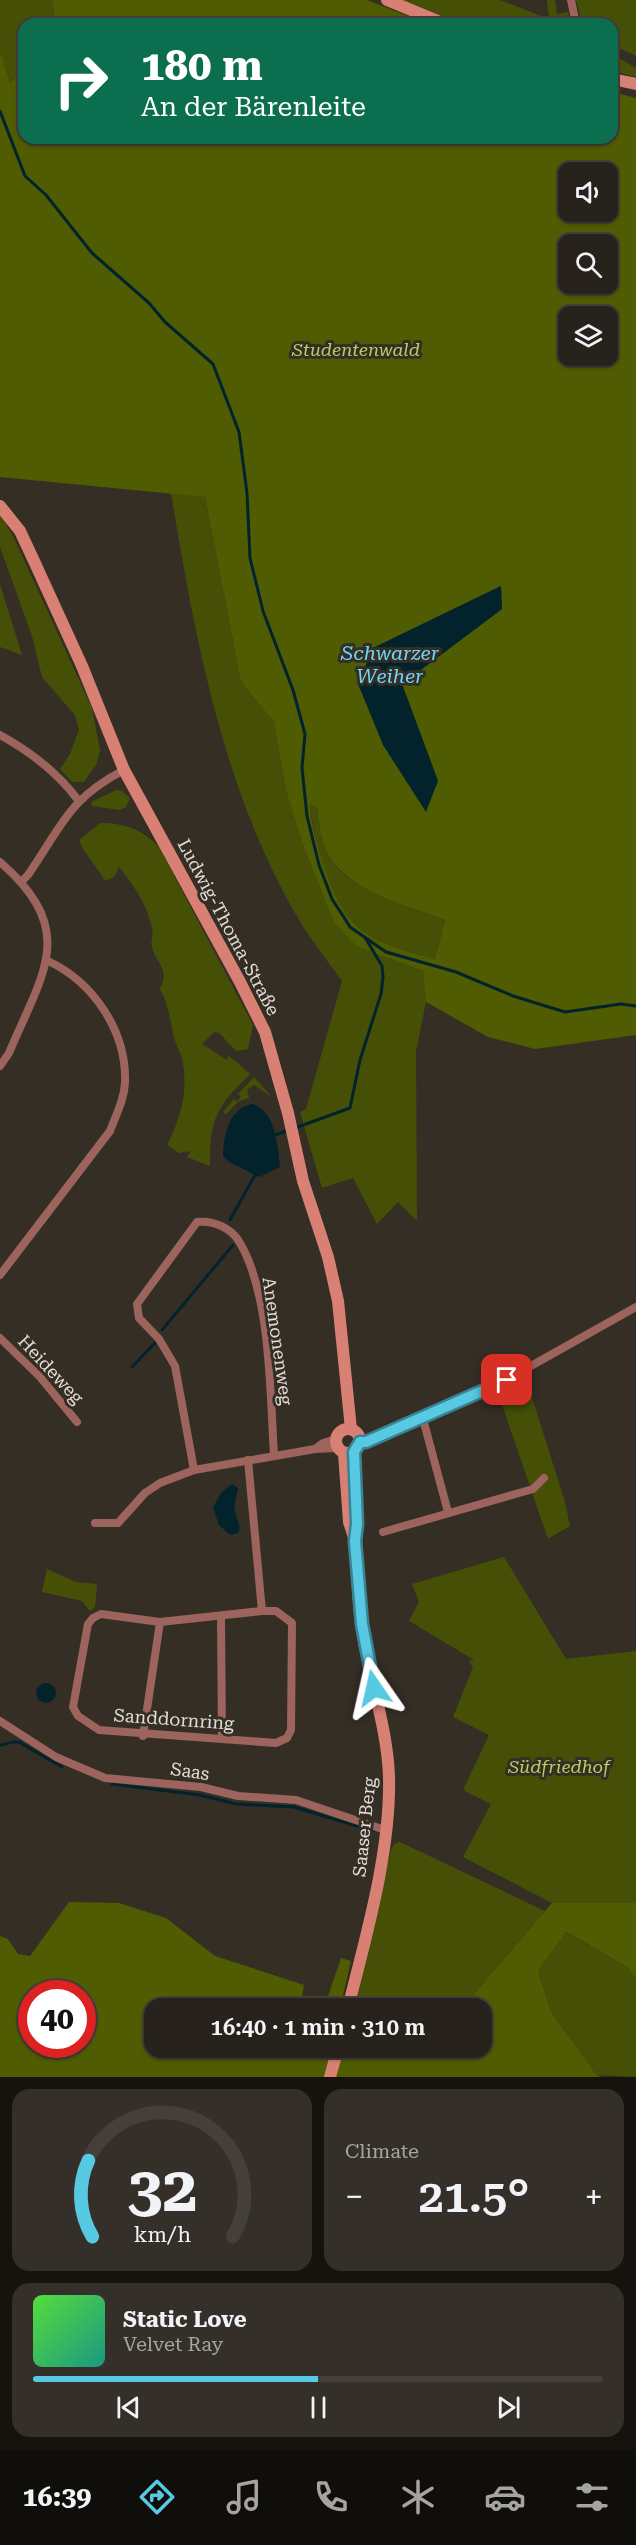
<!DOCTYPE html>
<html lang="en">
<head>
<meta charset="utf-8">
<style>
  :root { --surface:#28221c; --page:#342f29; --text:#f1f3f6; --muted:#a5a4a3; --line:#443f3b; --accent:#57c9e2 }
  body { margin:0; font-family:"Roboto Serif",serif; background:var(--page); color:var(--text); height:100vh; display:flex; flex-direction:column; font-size:22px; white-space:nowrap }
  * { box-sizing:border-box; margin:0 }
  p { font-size:20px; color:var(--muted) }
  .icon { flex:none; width:33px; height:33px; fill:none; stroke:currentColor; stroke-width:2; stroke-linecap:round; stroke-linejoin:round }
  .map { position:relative; height:2077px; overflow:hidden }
  .details { display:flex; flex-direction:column; gap:12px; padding:12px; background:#16130f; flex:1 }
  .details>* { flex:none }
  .hud { position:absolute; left:18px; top:18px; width:600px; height:126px; border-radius:18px; box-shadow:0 2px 4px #0004,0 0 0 2px var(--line); background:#0b6e4f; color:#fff; overflow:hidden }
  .buttons { position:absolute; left:558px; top:162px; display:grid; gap:12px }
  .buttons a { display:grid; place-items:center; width:60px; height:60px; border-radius:12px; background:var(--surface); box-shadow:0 2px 4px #0004,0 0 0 2px var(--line); font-size:30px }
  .speed { position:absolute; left:18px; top:1980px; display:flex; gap:12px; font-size:30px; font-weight:700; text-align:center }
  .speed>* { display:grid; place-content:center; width:78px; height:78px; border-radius:50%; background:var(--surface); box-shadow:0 2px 4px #0004,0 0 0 2px var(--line); line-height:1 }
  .speed .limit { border:9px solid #d22; background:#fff; color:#111 }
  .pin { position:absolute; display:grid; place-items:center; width:51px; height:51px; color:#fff; margin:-26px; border-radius:12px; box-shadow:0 3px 9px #0006 }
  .me { position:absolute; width:66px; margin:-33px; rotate:349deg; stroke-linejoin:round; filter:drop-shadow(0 0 4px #0008) }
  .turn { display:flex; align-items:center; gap:21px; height:126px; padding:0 24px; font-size:27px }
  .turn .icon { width:78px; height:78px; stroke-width:2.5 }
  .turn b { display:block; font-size:42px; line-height:51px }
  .big { font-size:45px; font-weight:600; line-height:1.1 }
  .details .tile { flex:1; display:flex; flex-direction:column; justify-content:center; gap:9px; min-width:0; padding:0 21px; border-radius:18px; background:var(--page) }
  .details .dial { align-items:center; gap:0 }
  .dial svg { height:156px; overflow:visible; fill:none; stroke:var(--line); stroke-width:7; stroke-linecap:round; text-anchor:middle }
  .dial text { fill:var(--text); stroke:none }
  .song { display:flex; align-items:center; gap:18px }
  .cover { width:72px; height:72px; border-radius:9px; background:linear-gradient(135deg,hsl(110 70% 55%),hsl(170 70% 35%)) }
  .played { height:6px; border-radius:3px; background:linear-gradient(90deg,var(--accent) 50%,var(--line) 50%) }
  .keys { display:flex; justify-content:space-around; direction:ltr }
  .heat { display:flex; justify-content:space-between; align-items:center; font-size:33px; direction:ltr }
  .details .tiles { flex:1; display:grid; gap:12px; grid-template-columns:1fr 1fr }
  .tile:last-child { grid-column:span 2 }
  .trip { position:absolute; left:144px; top:1998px; width:348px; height:60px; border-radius:18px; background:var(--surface); box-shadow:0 2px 4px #0004,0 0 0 2px var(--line); font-weight:600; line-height:60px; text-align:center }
  .dock { display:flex; height:96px; justify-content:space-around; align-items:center; background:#100e0b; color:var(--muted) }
  .dock .icon { width:42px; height:42px }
  .dock .on { color:var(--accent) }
  .dock b { font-size:27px; color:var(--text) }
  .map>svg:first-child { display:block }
  .green { fill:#455006 }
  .forest { fill:#4f5c01; fill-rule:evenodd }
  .water { fill:#02232c }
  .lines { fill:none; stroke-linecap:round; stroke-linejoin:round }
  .stream { stroke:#02232c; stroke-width:3 }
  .street { stroke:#9c645c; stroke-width:8 }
  .secondary { stroke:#d98074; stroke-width:12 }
  .route-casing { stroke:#398393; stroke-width:15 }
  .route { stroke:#57c9e2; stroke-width:10 }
  .labels { text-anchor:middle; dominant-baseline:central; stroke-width:6; stroke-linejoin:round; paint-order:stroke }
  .park-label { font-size:18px; font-style:italic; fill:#b9cf64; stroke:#352e25 }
  .street-label { font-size:18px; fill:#e2ddd7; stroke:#352e25 }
  .water-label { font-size:20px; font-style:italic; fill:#6ed7f9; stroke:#352e25 }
</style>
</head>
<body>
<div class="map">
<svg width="636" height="2077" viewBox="0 0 636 2077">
  <rect width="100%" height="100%" fill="#352e25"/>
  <g class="green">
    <polygon points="0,0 52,0 56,24 24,24 24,68 10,83 0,50"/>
    <polygon points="400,0 500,0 549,19 547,0 555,0 557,14 568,12 571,24 462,24"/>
    <polygon points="576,0 636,0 636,56 612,45 612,24 582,23"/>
    <polygon points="612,54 636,68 636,77 612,71"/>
    <path d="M171,493L205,497L241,682L274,722L286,791L304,848L334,923L356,946L423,971L426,1002L416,1051L417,1221L398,1202L377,1224L353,1178L322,1188L300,1112L306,1109L342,981C327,960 311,940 298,918C222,788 195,638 171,493Z"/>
    <polygon points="0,514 13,536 92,708 100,750 97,763 84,782 72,782 60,769 70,754 79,730 75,715 42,677 32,636 0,547"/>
    <polygon points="0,584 22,655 0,647"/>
    <polygon points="116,790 122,791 130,798 126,807 119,810 92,806 91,802"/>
    <path d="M310,804L317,808C319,824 322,846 332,861C352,891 412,908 445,920L435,959C372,942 345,934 324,867C318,846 312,826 310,804Z"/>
    <path d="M100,823C124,823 142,829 159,847L253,1025L248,1049L236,1051L219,1033L214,1032L202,1044L227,1060L228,1055L250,1074C216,1108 210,1117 210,1166L187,1157L191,1151L179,1153L167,1145C180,1121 188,1092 183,1064C182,1055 177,1047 174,1038C170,1020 169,1006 160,989C170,967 157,966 152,947C150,941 154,934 152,928C148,906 133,884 119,867L114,877L105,881C97,866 85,856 79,840Z"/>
    <polygon points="254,1077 272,1097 254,1085 247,1090 249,1098 239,1101 226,1114 223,1112 234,1099 237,1101 241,1097 238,1094"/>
    <polygon points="525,1375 565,1502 570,1526 548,1539 497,1390"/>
    <polygon points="504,1557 566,1659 636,1651 636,1903 552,1903 463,1857 491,1804 463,1790 489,1735 453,1717 473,1667 469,1661 474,1660 409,1621 419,1602 412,1584"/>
    <polygon points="47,1569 76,1582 97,1584 95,1607 90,1611 82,1601 42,1592"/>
    <polygon points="400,1842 545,1911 462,2008 355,2008 391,1850 394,1844"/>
    <polygon points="565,1932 627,1967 636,1979 636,2077 597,2075 551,2012 538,1971"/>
  </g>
  <g class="forest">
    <polygon points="52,0 367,0 428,24 56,24"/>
    <path d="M0,50L10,83L24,68V138H612V92L636,98V1035L535,1049L488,1037L426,1002L423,971L356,946L334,923L304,848L286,791L274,722L241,682L205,497L0,477ZM568,172H608V212H568ZM568,244H608V284H568ZM568,316H608V356H568ZM501,586L502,609L402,684L438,781L373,648ZM310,804L317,808C319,824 322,848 333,862C358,894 408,906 445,920L435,959C368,941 345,933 323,863C317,843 311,825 310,804Z"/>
    <path d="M69,1902L119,1903L166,1918L215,1956L304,1985L300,2008H154V2048H297L309,2052L311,2048H482V2008H462L552,1903H636V1979L627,1967L566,1932L538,1971L551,2012L597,2075L602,2077H0V1936L8,1939L18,1954L30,1956ZM32,1994H82V2044H32Z"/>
    <polygon points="341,1958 351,1961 340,2008 324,2008"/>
  </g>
  <g class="water">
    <polygon points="501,586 502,609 402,684 438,781 426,812 383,745 358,684 373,648"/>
    <path d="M252,1104C275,1110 278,1146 280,1167L259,1177L229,1162L223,1156C224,1135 228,1109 252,1104Z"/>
    <polygon points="232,1484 238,1488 234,1508 240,1528 238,1533 230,1535 219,1525 213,1507 222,1492"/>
    <circle cx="46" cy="1693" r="10"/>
  </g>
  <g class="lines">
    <g class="stream">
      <polyline points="0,111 25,176 46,195 92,253 149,303 165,322 213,364 239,432 247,493 250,558 263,611 293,690 305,734 302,768 307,816 319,865 332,899 345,919 350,927 386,952 456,972 513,996 565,1012 621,1004 636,1006"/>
      <polyline points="295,1128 350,1108 360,1060 381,994 383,977 382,966 366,939"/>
      <polyline points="275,1135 289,1130"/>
      <polyline points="230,1220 255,1175"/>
      <polyline points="162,1330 233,1245"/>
      <polyline points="132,1367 155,1343"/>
      <polyline points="12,1742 19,1742 62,1767"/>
      <polyline points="0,1745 9,1743"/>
      <polyline points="112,1784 200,1795 236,1804 294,1807 373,1831"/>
    </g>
    <g class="street">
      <polyline points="571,0 576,24"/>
      <path d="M0,735C29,751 58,773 78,800"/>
      <path d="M0,862C79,931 43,972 9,1053L0,1066"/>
      <path d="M21,882L28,875C62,826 68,799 124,770"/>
      <path d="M0,1275L110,1131C116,1115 124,1100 125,1083C127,1031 93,982 48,961"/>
      <polyline points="0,1338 40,1377 77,1422"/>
      <polyline points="423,1419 448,1512"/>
      <polyline points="360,1442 366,1442 490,1389 636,1307"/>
      <polyline points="315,1449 323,1443 336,1439"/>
      <polyline points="248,1460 262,1611"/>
      <path d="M194,1470L175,1366L159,1339L139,1318L137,1304L197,1222C213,1220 232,1228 240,1243C271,1296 270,1394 274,1455"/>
      <polyline points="95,1523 118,1523 145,1493 160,1483 194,1470 315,1449 337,1448"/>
      <polyline points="383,1532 533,1489 544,1478"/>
      <polygon points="262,1611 276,1611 292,1623 291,1730 287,1738 276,1743 99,1730 78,1716 73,1707 88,1624 93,1618 101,1614 160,1622"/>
      <polyline points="221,1617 222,1739"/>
      <polyline points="0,1721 56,1757 105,1778 201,1787 238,1796 296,1800 385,1830"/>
      <polyline points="143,1736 160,1622"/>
    </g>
    <g class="secondary">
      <polyline points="387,0 445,24"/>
      <polyline points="612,79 636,84"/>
      <polyline points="0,506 20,531 34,561 82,666 124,770 240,982 265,1032 288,1113 303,1181 328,1257 338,1301 351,1429"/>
      <circle cx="348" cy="1441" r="12"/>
      <polyline points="344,1453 349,1522 354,1537"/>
      <path d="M348,2008C366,1936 391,1851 389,1776C387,1725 368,1675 361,1624C354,1567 357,1510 354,1452"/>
      <polyline points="330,2077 338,2048"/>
    </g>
  </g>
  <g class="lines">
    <defs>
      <polyline id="route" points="374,1688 362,1624 355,1541 357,1524 354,1452 360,1442 366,1442 507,1380"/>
    </defs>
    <use href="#route" class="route-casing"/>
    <use href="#route" class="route"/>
  </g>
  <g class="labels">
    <g class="park-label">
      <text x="356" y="349">Studentenwald</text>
      <text x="559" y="1766">Südfriedhof</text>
    </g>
    <g class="street-label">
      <text transform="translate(229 927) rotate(62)">Ludwig-Thoma-Straße</text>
      <text transform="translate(278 1341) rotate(82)">Anemonenweg</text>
      <text transform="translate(51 1369) rotate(47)">Heideweg</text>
      <text transform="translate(174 1719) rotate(4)">Sanddornring</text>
      <text transform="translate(190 1771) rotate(8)">Saas</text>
      <text transform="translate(364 1827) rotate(-84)">Saaser Berg</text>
    </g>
    <g class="water-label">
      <text x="390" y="653">Schwarzer<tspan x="390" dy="23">Weiher</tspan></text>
    </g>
  </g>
</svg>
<div class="buttons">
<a><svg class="icon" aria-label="sound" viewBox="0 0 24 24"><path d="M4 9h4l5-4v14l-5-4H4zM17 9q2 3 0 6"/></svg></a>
<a><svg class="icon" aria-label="search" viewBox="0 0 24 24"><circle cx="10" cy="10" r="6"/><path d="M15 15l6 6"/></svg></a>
<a><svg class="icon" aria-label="layers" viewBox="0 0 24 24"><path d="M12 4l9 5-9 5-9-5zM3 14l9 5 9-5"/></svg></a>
</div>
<div class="speed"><div class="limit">40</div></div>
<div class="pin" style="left:507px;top:1380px;background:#d93025"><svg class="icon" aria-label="arrive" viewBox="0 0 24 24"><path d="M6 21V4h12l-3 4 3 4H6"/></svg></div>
<svg class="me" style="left:374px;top:1688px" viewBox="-20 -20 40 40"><path d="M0-17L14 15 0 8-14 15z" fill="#57c9e2" stroke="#fff" stroke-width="4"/></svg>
<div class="trip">16:40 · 1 min · 310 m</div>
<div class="hud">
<div class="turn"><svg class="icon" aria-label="right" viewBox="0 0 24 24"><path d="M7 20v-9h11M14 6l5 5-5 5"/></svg><div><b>180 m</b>An der Bärenleite</div></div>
</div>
</div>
<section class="details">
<div class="tiles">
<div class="tile dial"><svg viewBox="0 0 100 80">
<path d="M14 69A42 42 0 1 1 86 69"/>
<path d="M14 69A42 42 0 0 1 12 30" stroke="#57c9e2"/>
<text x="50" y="56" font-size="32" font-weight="700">32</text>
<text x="50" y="72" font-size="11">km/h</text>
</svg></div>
<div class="tile"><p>Climate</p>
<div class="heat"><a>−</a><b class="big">21.5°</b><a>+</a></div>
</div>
<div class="tile">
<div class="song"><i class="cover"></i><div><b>Static Love</b><p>Velvet Ray</p></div></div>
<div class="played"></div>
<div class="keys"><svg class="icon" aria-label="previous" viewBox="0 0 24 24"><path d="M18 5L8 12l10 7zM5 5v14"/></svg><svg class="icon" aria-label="pause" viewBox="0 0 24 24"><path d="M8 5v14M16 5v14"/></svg><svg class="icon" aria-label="next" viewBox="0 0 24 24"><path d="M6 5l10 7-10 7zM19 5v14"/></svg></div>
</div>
</div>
</section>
<nav class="dock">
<b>16:39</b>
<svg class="icon on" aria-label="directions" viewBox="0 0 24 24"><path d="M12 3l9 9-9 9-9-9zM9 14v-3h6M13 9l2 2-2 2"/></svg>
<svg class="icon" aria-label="music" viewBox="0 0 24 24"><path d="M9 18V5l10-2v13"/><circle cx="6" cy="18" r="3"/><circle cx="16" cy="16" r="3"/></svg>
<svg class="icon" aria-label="phone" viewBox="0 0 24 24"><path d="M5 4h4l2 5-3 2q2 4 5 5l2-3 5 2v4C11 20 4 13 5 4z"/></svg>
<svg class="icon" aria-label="climate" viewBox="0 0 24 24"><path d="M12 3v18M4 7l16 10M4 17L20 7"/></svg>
<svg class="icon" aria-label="car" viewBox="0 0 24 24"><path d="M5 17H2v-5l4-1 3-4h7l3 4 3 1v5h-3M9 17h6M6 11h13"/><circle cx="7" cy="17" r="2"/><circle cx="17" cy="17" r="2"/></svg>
<svg class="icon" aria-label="filters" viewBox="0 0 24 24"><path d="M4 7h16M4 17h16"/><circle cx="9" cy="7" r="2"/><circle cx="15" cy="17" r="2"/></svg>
</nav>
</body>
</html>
